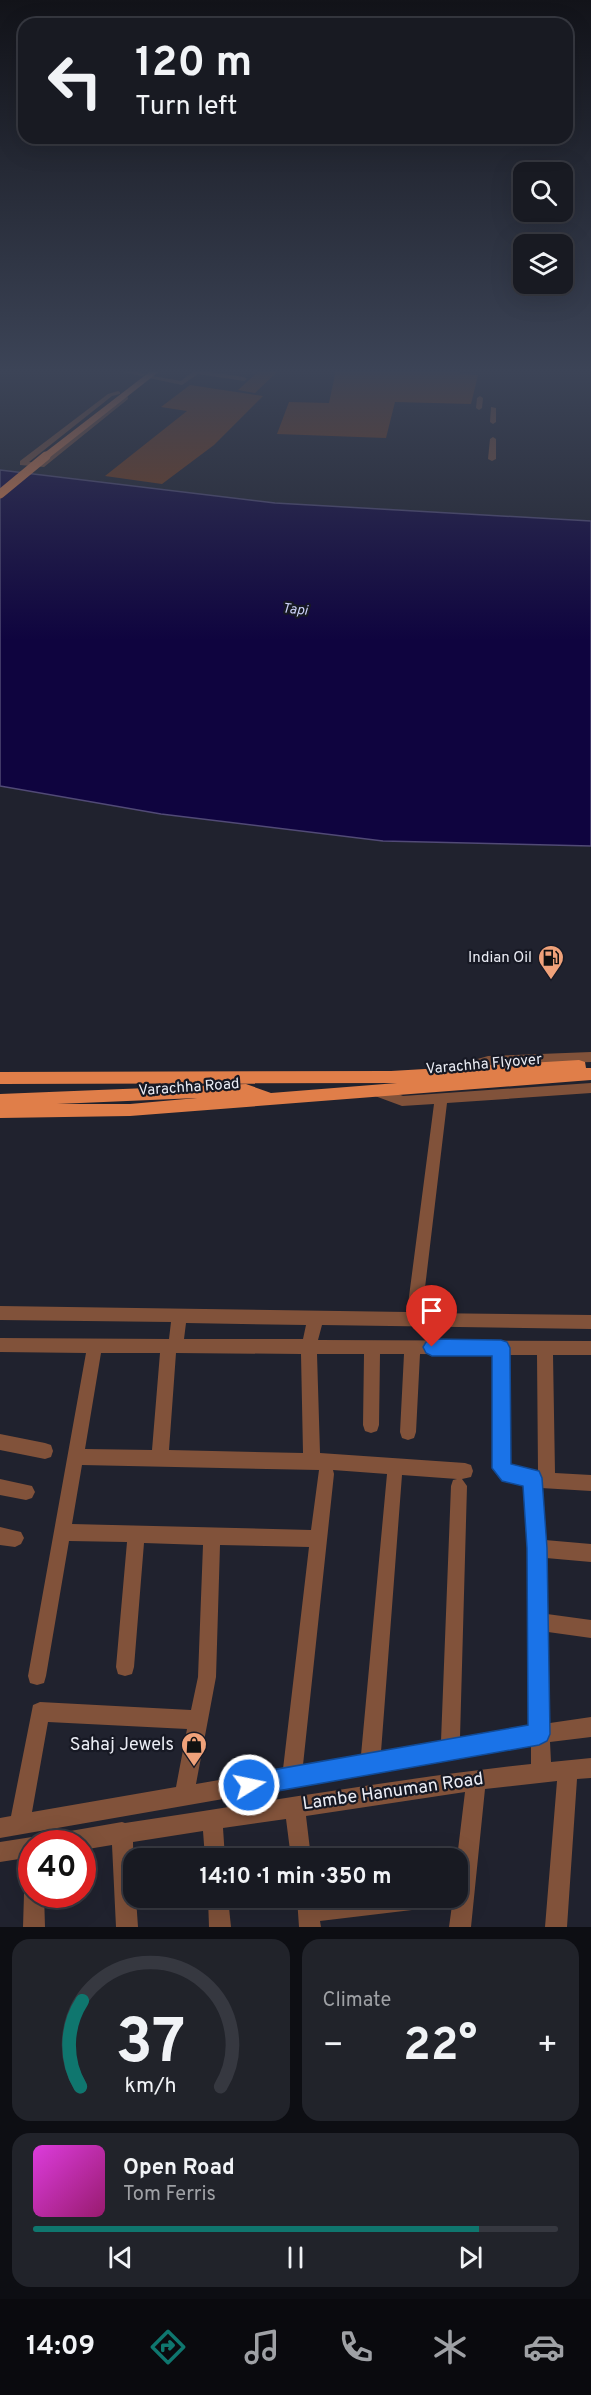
<!DOCTYPE html>
<html lang="en">
<head>
<meta charset="utf-8">
<style>
  :root { --surface:#181a22; --page:#21232a; --text:#f1f3f6; --muted:#9fa1a5; --line:#363840; --accent:#0f766e }
  body { margin:0; font-family:Overpass,sans-serif; background:var(--page); color:var(--text); height:100vh; display:flex; flex-direction:column; font-size:22px; white-space:nowrap }
  * { box-sizing:border-box; margin:0 }
  p { font-size:20px; color:var(--muted) }
  .icon { flex:none; width:33px; height:33px; fill:none; stroke:currentColor; stroke-width:2; stroke-linecap:round; stroke-linejoin:round }
  .map { position:relative; height:1927px; overflow:hidden }
  .drawer { display:flex; flex-direction:column; gap:12px; padding:12px; background:#0d0e13; flex:1 }
  .drawer>* { flex:none }
  .top-card { position:absolute; left:18px; top:18px; width:555px; height:126px; border-radius:18px; box-shadow:0 6px 24px #0002,0 0 0 2px var(--line); background:#181a22; color:var(--text); overflow:hidden }
  .fabs { position:absolute; left:513px; top:162px; display:grid; gap:12px }
  .fabs a { display:grid; place-items:center; width:60px; height:60px; border-radius:12px; background:var(--surface); box-shadow:0 6px 24px #0002,0 0 0 2px var(--line); font-size:30px }
  .speed { position:absolute; left:18px; top:1830px; display:flex; gap:12px; font-size:30px; font-weight:700; text-align:center }
  .speed>* { display:grid; place-content:center; width:78px; height:78px; border-radius:50%; background:var(--surface); box-shadow:0 6px 24px #0002,0 0 0 2px var(--line); line-height:1 }
  .speed .limit { border:9px solid #d22; background:#fff; color:#111 }
  .pin { position:absolute; display:grid; place-items:center; width:51px; height:51px; color:#fff; margin:-62px -26px; border-radius:50% 50% 50% 0; rotate:-45deg; box-shadow:0 0 6px #0007 }
  .pin .icon { rotate:45deg }
  .me { position:absolute; width:66px; margin:-33px; rotate:80deg; stroke-linejoin:round; filter:drop-shadow(0 0 4px #0008) }
  .turn { display:flex; align-items:center; gap:21px; height:126px; padding:0 18px; font-size:27px }
  .turn .icon { width:78px; height:78px; stroke-width:2.5 }
  .turn b { display:block; font-size:42px; line-height:51px }
  .big { font-size:45px; font-weight:700; line-height:1.1 }
  .drawer .card { flex:1; display:flex; flex-direction:column; justify-content:center; gap:9px; min-width:0; padding:0 21px; border-radius:18px; background:var(--page) }
  .drawer .dial { align-items:center; gap:0 }
  .dial svg { height:156px; overflow:visible; fill:none; stroke:var(--line); stroke-width:7; stroke-linecap:round; text-anchor:middle }
  .dial text { fill:var(--text); stroke:none }
  .song { display:flex; align-items:center; gap:18px }
  .cover { width:72px; height:72px; border-radius:9px; background:linear-gradient(135deg,hsl(300 70% 55%),hsl(320 70% 35%)) }
  .played { height:6px; border-radius:3px; background:linear-gradient(90deg,var(--accent) 85%,var(--line) 85%) }
  .keys { display:flex; justify-content:space-around; direction:ltr }
  .heat { display:flex; justify-content:space-between; align-items:center; font-size:33px; direction:ltr }
  .drawer .tiles { flex:1; display:grid; gap:12px; grid-template-columns:1fr 1fr }
  .card:last-child { grid-column:span 2 }
  .trip { position:absolute; left:123px; top:1848px; width:345px; height:60px; border-radius:18px; background:var(--surface); box-shadow:0 6px 24px #0002,0 0 0 2px var(--line); font-weight:700; line-height:60px; text-align:center }
  .menu { display:flex; height:96px; justify-content:space-around; align-items:center; background:#0a0a0e; color:var(--muted) }
  .menu .icon { width:42px; height:42px }
  .menu .current { color:var(--accent) }
  .menu b { font-size:27px; color:var(--text) }
  .map>svg:first-child { display:block }
  .forest { fill:#7c3c15 }
  .water { fill:#0f043f; stroke:#514a76; stroke-width:1.5 }
  .lines { fill:none; stroke-linecap:round; stroke-linejoin:round }
  .minor { fill:#81523a; fill-rule:evenodd }
  .major { fill:#e07e49; fill-rule:evenodd }
  .major-bridge { stroke:#e07e49; stroke-width:9 }
  .route { fill:#1a73e8; stroke:#114b97; stroke-width:1.5 }
  .labels { text-anchor:middle; dominant-baseline:central; stroke-width:4.5; stroke-linejoin:round; paint-order:stroke }
  .far-water-label { font-size:14px; font-style:italic; fill:#ced3fa; stroke:#171924 }
  .poi-label { font-size:15px; fill:#ebedf5; stroke:#171924; text-anchor:end }
  .street-label { font-size:15px; fill:#ebedf5; stroke:#171924 }
  .near-poi-label { font-size:18px; fill:#ebedf5; stroke:#171924; text-anchor:end }
  .near-street-label { font-size:18px; fill:#ebedf5; stroke:#171924 }
</style>
</head>
<body>
<div class="map">
<svg width="591" height="1927" viewBox="0 0 591 1927">
  <rect width="100%" height="100%" fill="#20222e"/>
  <g class="forest">
    <polygon points="260,370 279,370 255,393 238,390"/>
    <polygon points="336,370 460,370 460,374 478,375 471,404 395,402 386,438 277,434 289,402 329,403"/>
    <polygon points="190,385 263,396 214,445 162,484 105,476 187,411 161,407"/>
  </g>
  <polygon class="water" points="0,470 275,503 591,521 591,846 383,841 161,814 0,786"/>
  <g class="lines">
    <g class="minor">
      <polygon points="114,370 129,370 145,374 142,376"/>
      <polygon points="195,370 244,377 247,379 244,381 198,374 182,385 144,377 147,375 181,381"/>
      <polygon points="244,370 256,370 257,371 254,373"/>
      <polygon points="118,391 120,392 120,394 112,396 29,462 39,463 123,397 123,393 127,393 128,399 44,467 20,465 20,461 108,394"/>
      <polygon points="480,396 483,398 482,408 479,410 476,408 477,398"/>
      <polygon points="491,407 496,408 496,422 493,424 490,422"/>
      <polygon points="493,437 496,439 496,459 492,461 488,459 490,439"/>
      <polygon points="591,1052 591,1062 488,1066 451,1076 446,1074 444,1071 446,1068 488,1056"/>
      <path d="M591,1083V1093L447,1103L422,1313L591,1315V1329L322,1325L318,1340L591,1341V1355H553L555,1473L591,1475V1491L541,1488L545,1540L591,1544V1562L546,1558L547,1614L591,1620V1638L548,1632L550,1723L591,1717V1737L550,1742L551,1762L591,1758V1778L577,1779L567,1927H545L557,1781L485,1789L471,1927H449L453,1898H458L457,1858L465,1792L306,1816L311,1858H291L286,1819L223,1828L225,1858H205L203,1831L133,1842L134,1898H136L138,1927H116L112,1845L82,1850V1844H43L46,1837L53,1834L122,1822L125,1823C260,1803 394,1779 531,1764V1745L0,1838V1818L11,1816L33,1705L40,1702L191,1710L198,1677L203,1545L144,1543L134,1667L132,1674L125,1676L118,1674L116,1667L127,1542L69,1541L46,1676L44,1683L37,1685L30,1683L28,1676L86,1353L0,1352V1338L169,1339L171,1322L0,1320V1306L407,1312L434,1104L402,1106L375,1096L373,1092L375,1088L380,1087L403,1096ZM186,1323L306,1325L303,1339H184ZM101,1353H160L152,1450L85,1449ZM176,1353L301,1354L303,1453L169,1450ZM317,1354H364L363,1425L365,1431L371,1433L377,1431L379,1425L380,1354H404L400,1432L402,1438L408,1440L414,1438L416,1432L420,1354L493,1355L494,1468C498,1479 513,1483 524,1485L528,1548L531,1726L460,1738L467,1486L462,1479L471,1477L473,1471L471,1465L465,1463L320,1453ZM509,1355H537L538,1471L519,1468L510,1464ZM82,1465L319,1470L311,1530L72,1524ZM333,1470L387,1474L361,1755L303,1765L334,1474ZM402,1475L457,1479L453,1480L451,1486L441,1741L381,1752ZM220,1545L309,1547L283,1769L196,1784L216,1677ZM48,1722L187,1729L176,1787L32,1812Z"/>
      <polygon points="0,1434 45,1443 51,1445 53,1451 51,1457 45,1459 0,1450"/>
      <polygon points="0,1479 32,1486 35,1492 32,1498 26,1500 0,1495"/>
      <polygon points="0,1527 21,1532 24,1538 21,1544 15,1547 0,1545"/>
      <polygon points="32,1837 39,1840 41,1844 32,1844 32,1857 0,1862 0,1842"/>
      <polygon points="32,1885 32,1894 44,1894 45,1927 23,1927 24,1894 27,1887"/>
      <polygon points="208,1898 228,1898 231,1927 209,1927"/>
      <polygon points="297,1898 317,1898 318,1900 343,1898 421,1898 422,1900 419,1907 412,1910 320,1921 321,1927 299,1927"/>
    </g>
    <g class="major">
      <polygon points="152,370 161,370 49,458 43,458 43,454"/>
      <path d="M579,1060L585,1062L586,1068H591V1080L130,1116L0,1118V1094L246,1084L271,1093L397,1083L0,1084V1072L391,1071ZM197,1098L130,1104H57Z"/>
    </g>
    <polyline class="major-bridge" points="0,494 46,456"/>
  </g>
  <linearGradient id="sky" x2="0" y2="1"><stop stop-color="#121319"/><stop offset="0.58" stop-color="#3c4457"/><stop offset="1" stop-color="#3c4457" stop-opacity="0"/></linearGradient>
  <rect width="591" height="640" fill="url(#sky)"/>
  <polygon class="route" points="432,1339 501,1340 507,1342 510,1348 511,1464 539,1471 542,1478 547,1548 550,1734 547,1741 539,1745 249,1796 241,1793 238,1785 241,1777 249,1774 528,1725 527,1548 523,1486 502,1481 492,1468 492,1356 432,1356 426,1353 423,1347 426,1342"/>
  <defs>
    <symbol id="fuel-pin" viewBox="-11 -11 22 30"><path d="M0 17L-7.5 6A9.5 9.5 0 1 1 7.5 6Z" fill="#f0a27a" stroke="#171924"/><path d="M-5.5-6h7V0h2V4h1.3V-2.5L3-4.5l.8-.8L6-3V5H2.5V1h-1V6h-7ZM-4.2-4.7v3.2H.2V-4.7Z" fill="#111"/></symbol>
    <symbol id="shop-pin" viewBox="-11 -11 22 30"><path d="M0 17L-7.5 6A9.5 9.5 0 1 1 7.5 6Z" fill="#f0a27a" stroke="#171924"/><path d="M-5-2.5h2.3a2.7 3.5 0 0 1 5.4 0H5L5.5 6h-11ZM-1.5-2.5h3a1.5 2.3 0 0 0-3 0Z" fill="#111"/></symbol>
  </defs>
  <g fill-rule="evenodd">
    <use href="#fuel-pin" x="536" y="943" width="30" height="40"/>
    <use href="#shop-pin" x="179" y="1730" width="30" height="40"/>
  </g>
  <g class="labels">
    <g class="far-water-label">
      <text transform="translate(295 610) rotate(6)">Tapi</text>
    </g>
    <g class="poi-label">
      <text x="532" y="958">Indian Oil</text>
    </g>
    <g class="street-label">
      <text transform="translate(484 1065) rotate(-5)">Varachha Flyover</text>
      <text transform="translate(189 1088) rotate(-4)">Varachha Road</text>
    </g>
    <g class="near-poi-label">
      <text x="174" y="1745">Sahaj Jewels</text>
    </g>
    <g class="near-street-label">
      <text transform="translate(393 1792) rotate(-8)">Lambe Hanuman Road</text>
    </g>
  </g>
</svg>
<div class="fabs">
<a><svg class="icon" aria-label="search" viewBox="0 0 24 24"><circle cx="10" cy="10" r="6"/><path d="M15 15l6 6"/></svg></a>
<a><svg class="icon" aria-label="layers" viewBox="0 0 24 24"><path d="M12 4l9 5-9 5-9-5zM3 14l9 5 9-5"/></svg></a>
</div>
<div class="speed"><div class="limit">40</div></div>
<div class="pin" style="left:432px;top:1347px;background:#d93025"><svg class="icon" aria-label="arrive" viewBox="0 0 24 24"><path d="M6 21V4h12l-3 4 3 4H6"/></svg></div>
<svg class="me" style="left:249px;top:1785px" viewBox="-20 -20 40 40"><circle r="17" fill="#1a73e8" stroke="#fff" stroke-width="3"/><path d="M0-11L8 9 0 5-8 9z" fill="#fff"/></svg>
<div class="trip">14:10 · 1 min · 350 m</div>
<div class="top-card">
<div class="turn"><svg class="icon" aria-label="left" viewBox="0 0 24 24"><path d="M17 20v-9H6M10 6l-5 5 5 5"/></svg><div><b>120 m</b>Turn left</div></div>
</div>
</div>
<section class="drawer">
<div class="tiles">
<div class="card dial"><svg viewBox="0 0 100 80">
<path d="M14 69A42 42 0 1 1 86 69"/>
<path d="M14 69A42 42 0 0 1 15 25" stroke="#0f766e"/>
<text x="50" y="56" font-size="32" font-weight="700">37</text>
<text x="50" y="72" font-size="11">km/h</text>
</svg></div>
<div class="card"><p>Climate</p>
<div class="heat"><a>−</a><b class="big">22°</b><a>+</a></div>
</div>
<div class="card">
<div class="song"><i class="cover"></i><div><b>Open Road</b><p>Tom Ferris</p></div></div>
<div class="played"></div>
<div class="keys"><svg class="icon" aria-label="previous" viewBox="0 0 24 24"><path d="M18 5L8 12l10 7zM5 5v14"/></svg><svg class="icon" aria-label="pause" viewBox="0 0 24 24"><path d="M8 5v14M16 5v14"/></svg><svg class="icon" aria-label="next" viewBox="0 0 24 24"><path d="M6 5l10 7-10 7zM19 5v14"/></svg></div>
</div>
</div>
</section>
<nav class="menu">
<b>14:09</b>
<svg class="icon current" aria-label="directions" viewBox="0 0 24 24"><path d="M12 3l9 9-9 9-9-9zM9 14v-3h6M13 9l2 2-2 2"/></svg>
<svg class="icon" aria-label="music" viewBox="0 0 24 24"><path d="M9 18V5l10-2v13"/><circle cx="6" cy="18" r="3"/><circle cx="16" cy="16" r="3"/></svg>
<svg class="icon" aria-label="phone" viewBox="0 0 24 24"><path d="M5 4h4l2 5-3 2q2 4 5 5l2-3 5 2v4C11 20 4 13 5 4z"/></svg>
<svg class="icon" aria-label="climate" viewBox="0 0 24 24"><path d="M12 3v18M4 7l16 10M4 17L20 7"/></svg>
<svg class="icon" aria-label="car" viewBox="0 0 24 24"><path d="M5 17H2v-5l4-1 3-4h7l3 4 3 1v5h-3M9 17h6M6 11h13"/><circle cx="7" cy="17" r="2"/><circle cx="17" cy="17" r="2"/></svg>
</nav>
</body>
</html>
